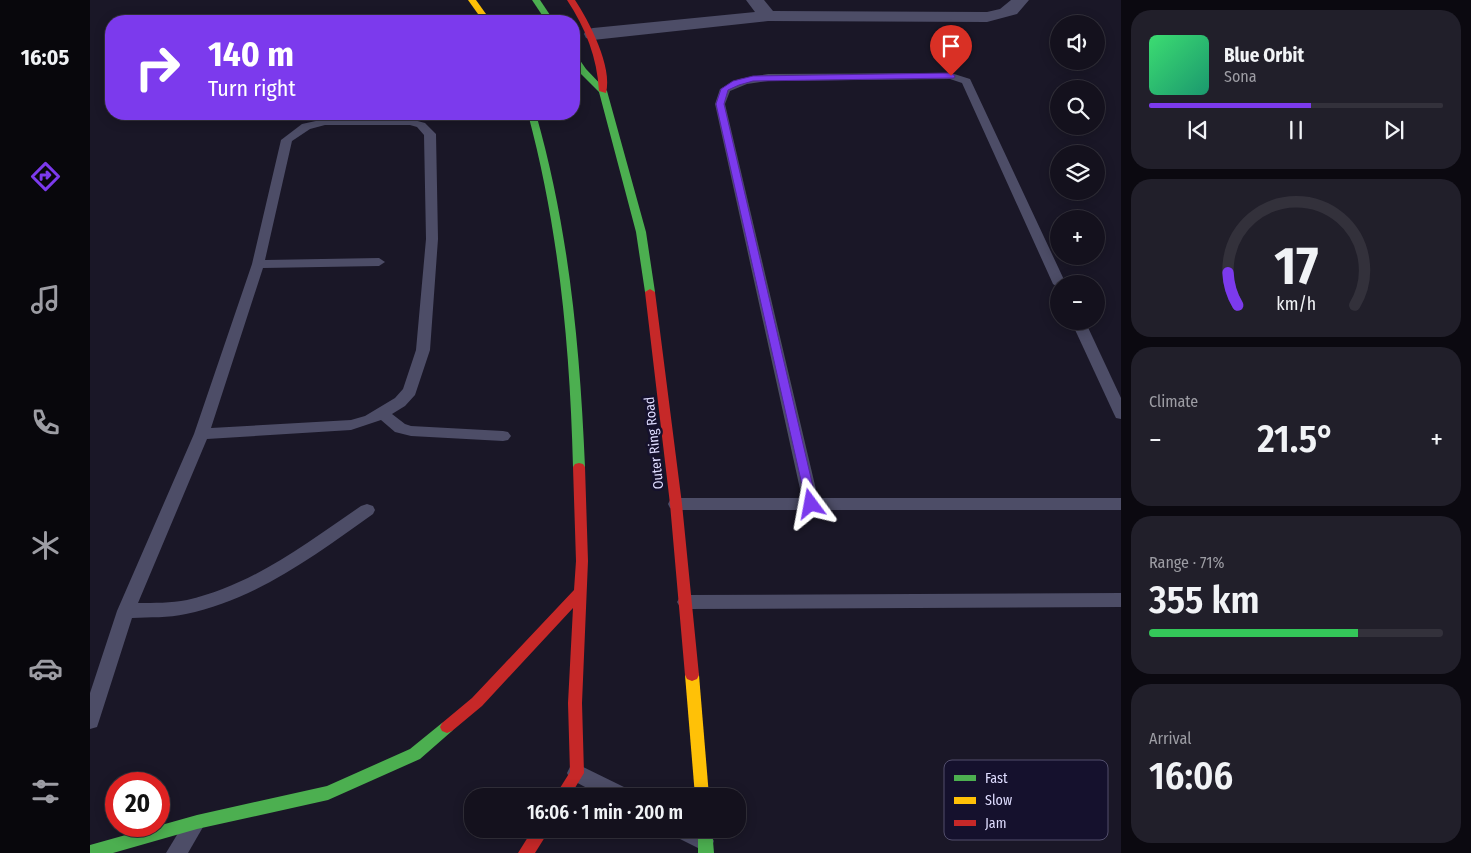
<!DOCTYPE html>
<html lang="en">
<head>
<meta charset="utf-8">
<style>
  :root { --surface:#14111d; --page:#211f2a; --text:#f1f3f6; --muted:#9d9da4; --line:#33313b; --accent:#7c3aed }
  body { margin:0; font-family:"Fira Sans Condensed",sans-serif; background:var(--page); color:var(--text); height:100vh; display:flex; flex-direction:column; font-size:19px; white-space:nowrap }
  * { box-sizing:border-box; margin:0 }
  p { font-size:16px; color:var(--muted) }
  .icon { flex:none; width:28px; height:28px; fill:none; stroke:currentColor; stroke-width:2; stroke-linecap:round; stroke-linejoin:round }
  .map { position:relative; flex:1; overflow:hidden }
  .side { display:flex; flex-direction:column; gap:10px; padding:10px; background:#0b0910; width:350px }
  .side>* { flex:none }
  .guide { position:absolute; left:15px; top:15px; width:475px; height:105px; border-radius:20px; box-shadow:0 2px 12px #0003,0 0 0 1px var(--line); background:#7c3aed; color:#fff; overflow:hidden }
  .tools { position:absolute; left:960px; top:15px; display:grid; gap:10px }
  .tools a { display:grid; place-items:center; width:55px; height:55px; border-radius:50%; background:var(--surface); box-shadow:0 2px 12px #0003,0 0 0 1px var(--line); font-size:25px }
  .speed { position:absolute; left:15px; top:772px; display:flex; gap:10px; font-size:25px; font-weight:700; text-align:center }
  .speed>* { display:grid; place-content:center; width:65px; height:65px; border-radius:50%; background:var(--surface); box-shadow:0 2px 12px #0003,0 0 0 1px var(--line); line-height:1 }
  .speed .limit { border:8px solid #d22; background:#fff; color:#111 }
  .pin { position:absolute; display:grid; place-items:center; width:42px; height:42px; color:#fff; margin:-51px -21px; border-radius:50% 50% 50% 0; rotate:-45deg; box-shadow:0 0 5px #0007 }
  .pin .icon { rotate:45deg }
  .me { position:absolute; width:55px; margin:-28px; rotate:347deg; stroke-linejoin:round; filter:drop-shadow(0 0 4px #0008) }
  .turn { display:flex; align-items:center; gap:18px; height:105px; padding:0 20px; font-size:22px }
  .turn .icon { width:65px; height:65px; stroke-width:2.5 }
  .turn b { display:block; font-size:35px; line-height:42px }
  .big { font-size:38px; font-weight:600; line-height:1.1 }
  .side .widget { flex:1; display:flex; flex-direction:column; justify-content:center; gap:8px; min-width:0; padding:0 18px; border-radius:20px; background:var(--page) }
  .side .dial { align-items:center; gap:0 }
  .dial svg { height:130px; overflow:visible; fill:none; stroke:var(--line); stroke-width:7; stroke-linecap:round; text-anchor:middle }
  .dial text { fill:var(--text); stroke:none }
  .song { display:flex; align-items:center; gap:15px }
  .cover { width:60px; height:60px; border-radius:8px; background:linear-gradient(135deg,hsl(140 70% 55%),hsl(160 70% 35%)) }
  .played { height:5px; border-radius:2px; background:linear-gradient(90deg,var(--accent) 55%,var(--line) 55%) }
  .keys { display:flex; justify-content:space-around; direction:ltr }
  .heat { display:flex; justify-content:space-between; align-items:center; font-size:28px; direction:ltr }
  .charge { height:8px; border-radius:4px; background:linear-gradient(90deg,#34c759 71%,var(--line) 0) }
  .trip { position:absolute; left:374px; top:788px; width:282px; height:50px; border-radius:20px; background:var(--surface); box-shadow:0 2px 12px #0003,0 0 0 1px var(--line); font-weight:600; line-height:50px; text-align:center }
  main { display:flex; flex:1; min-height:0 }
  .tabs { display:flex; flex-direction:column; width:90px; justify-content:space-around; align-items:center; background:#08070c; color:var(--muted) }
  .tabs .icon { width:35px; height:35px }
  .tabs .on { color:var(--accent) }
  .tabs b { font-size:22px; color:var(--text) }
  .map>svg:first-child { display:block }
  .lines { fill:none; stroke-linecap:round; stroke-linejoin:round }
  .lane { fill:#4d4d67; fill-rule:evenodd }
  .street { fill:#4d4d67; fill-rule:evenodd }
  .fast { fill:#4caf50; fill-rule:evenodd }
  .slow { fill:#ffc107; fill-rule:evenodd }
  .jam { fill:#c62828; fill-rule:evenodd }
  .route { fill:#7c3aed; stroke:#51269a }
  .labels { text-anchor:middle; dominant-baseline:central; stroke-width:5; stroke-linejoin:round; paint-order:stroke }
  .street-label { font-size:14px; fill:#dfddff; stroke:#15112d }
  .key { fill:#15112d; stroke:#524e6c; stroke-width:1 }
  .key-label { font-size:14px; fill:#dfddff }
</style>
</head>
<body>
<main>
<nav class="tabs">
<b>16:05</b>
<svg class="icon on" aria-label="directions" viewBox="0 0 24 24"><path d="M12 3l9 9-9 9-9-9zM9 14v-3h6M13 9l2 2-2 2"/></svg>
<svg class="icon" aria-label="music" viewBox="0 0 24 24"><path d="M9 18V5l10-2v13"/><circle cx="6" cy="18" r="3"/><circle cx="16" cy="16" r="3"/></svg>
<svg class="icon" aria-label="phone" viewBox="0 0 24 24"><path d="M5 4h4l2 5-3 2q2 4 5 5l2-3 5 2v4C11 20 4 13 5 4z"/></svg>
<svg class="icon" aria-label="climate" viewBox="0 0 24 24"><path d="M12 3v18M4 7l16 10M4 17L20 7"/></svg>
<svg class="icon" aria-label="car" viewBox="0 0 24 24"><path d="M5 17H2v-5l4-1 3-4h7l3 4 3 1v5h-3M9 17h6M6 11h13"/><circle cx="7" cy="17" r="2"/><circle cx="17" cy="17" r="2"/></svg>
<svg class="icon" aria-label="filters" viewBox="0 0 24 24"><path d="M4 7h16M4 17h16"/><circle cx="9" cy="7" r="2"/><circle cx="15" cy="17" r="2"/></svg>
</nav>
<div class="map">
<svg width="1031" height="853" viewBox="0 0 1031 853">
  <rect width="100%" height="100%" fill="#1a1727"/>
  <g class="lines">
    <g class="lane">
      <polygon points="861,73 880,79 881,81 976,284 969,284 969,288 963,284 872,83 860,79 678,81 657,84 640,91 635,104 728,498 1031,498 1031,510 586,510 580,508 578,504 580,500 586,498 712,498 625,104 630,89 649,79 678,74"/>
      <path d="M235,119H320L335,123L346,134L348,239L340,350L325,395L315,406L302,414L315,424L321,426L413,431L418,432L421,436L418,440L413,441L321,436L305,432L291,420L261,430L117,439L48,603C64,603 81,603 97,600C163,585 217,543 271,506L277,504L283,506L285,510L283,514C225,555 166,600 96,614C78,618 60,617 42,618L9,721L7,727L0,729V693L27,611L104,434L162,264L191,140L212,124ZM235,125H320L327,127L334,135L336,239L326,350L313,389L305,398L275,416L261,420L121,428L173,268L289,266L295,262L289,258L175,260L202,141L220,129Z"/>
      <polygon points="981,321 995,321 1031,398 1031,419 1026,418 1024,414"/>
      <polygon points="1031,593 1031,607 596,609 590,607 587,602 590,597 596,595"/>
      <polygon points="487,764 538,789 541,796 512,796 480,779 477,773 480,767"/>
      <polygon points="103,817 110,820 113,827 98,853 76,853 96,820"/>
      <path d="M581,829C596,828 617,825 624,841L621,848L614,851L584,836Z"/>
    </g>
    <polygon class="street" points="656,0 674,0 683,11 897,12 910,9 921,0 939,0 927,14 897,22 678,21 503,40 496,38 494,34 496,30 503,28 665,12"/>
    <g class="fast">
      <polygon points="442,0 450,0 464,21 456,21"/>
      <polygon points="484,56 487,56 496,69 517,91 556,232 565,292 564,294 560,295 555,292 546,232 509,92 490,73 484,63"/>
      <path d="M438,114H446C479,230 490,347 495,467L493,470H485L483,467C480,347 469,230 438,114Z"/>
      <polygon points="357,721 362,723 364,727 362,731 330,759 238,800 107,829 23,853 0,853 0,845 107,815 237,786 320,749 352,723"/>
      <polygon points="608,829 622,829 624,853 608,853"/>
    </g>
    <g class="slow">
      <polygon points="378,0 386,0 401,21 393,21"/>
      <polygon points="602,669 607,671 609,675 619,796 605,796 595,675 597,671"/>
    </g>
    <g class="jam">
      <path d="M477,0H485C499,21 523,67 516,93L509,91C507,57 496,29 477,0Z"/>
      <polygon points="560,289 565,292 592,504 609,675 607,679 602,681 597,679 595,675 580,504 555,292"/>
      <polygon points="489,463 493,464 495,467 498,561 492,703 494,773 480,796 465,796 480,772 478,703 483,608 392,706 362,731 357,733 352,731 350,727 352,723 382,698 484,590 486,561 483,467 485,464"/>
      <polygon points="443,829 460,829 445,853 428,853"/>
    </g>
  </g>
  <polygon class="route" points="861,73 865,76 864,78 663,81 649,85 638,90 634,104 727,504 725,507 717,507 626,104 631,89 643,81 663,76"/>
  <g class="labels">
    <g class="street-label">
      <text transform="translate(564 443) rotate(-96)">Outer Ring Road</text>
    </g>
  </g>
  <rect x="854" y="760" width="164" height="80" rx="8" class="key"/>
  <rect x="864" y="775" width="22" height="6" fill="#4caf50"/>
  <rect x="864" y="797" width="22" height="7" fill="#ffc107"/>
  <rect x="864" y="820" width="22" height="6" fill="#c62828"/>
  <g class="key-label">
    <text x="895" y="783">Fast</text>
    <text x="895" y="805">Slow</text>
    <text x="895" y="828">Jam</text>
  </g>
</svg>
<div class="tools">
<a><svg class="icon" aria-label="sound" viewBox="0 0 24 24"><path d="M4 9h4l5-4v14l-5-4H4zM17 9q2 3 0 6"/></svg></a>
<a><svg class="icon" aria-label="search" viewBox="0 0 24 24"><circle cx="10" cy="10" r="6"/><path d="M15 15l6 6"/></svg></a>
<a><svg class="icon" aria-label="layers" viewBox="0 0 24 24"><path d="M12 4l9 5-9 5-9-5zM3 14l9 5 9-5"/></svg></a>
<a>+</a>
<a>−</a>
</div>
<div class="speed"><div class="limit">20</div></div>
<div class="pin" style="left:861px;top:76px;background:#d93025"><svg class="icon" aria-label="arrive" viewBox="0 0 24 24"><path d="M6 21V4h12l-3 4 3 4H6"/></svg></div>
<svg class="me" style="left:721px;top:504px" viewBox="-20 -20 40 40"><path d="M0-17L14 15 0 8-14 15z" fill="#7c3aed" stroke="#fff" stroke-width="4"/></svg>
<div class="trip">16:06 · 1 min · 200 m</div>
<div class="guide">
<div class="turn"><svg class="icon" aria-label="right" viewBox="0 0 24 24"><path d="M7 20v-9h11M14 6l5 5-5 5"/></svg><div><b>140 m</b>Turn right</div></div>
</div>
</div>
<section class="side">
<div class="widget">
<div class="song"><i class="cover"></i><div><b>Blue Orbit</b><p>Sona</p></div></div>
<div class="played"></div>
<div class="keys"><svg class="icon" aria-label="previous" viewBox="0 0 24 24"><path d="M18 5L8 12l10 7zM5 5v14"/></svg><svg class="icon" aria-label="pause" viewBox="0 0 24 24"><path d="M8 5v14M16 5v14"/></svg><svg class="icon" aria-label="next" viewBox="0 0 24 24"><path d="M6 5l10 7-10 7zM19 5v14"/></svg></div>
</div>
<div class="widget dial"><svg viewBox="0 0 100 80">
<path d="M14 69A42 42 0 1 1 86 69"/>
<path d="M14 69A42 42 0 0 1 8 49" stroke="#7c3aed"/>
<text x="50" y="56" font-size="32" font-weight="700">17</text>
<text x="50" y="72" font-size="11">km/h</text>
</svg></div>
<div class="widget"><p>Climate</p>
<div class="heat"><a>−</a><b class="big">21.5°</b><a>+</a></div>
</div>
<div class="widget"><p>Range · 71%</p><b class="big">355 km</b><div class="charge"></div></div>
<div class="widget"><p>Arrival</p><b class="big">16:06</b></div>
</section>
</main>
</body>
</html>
